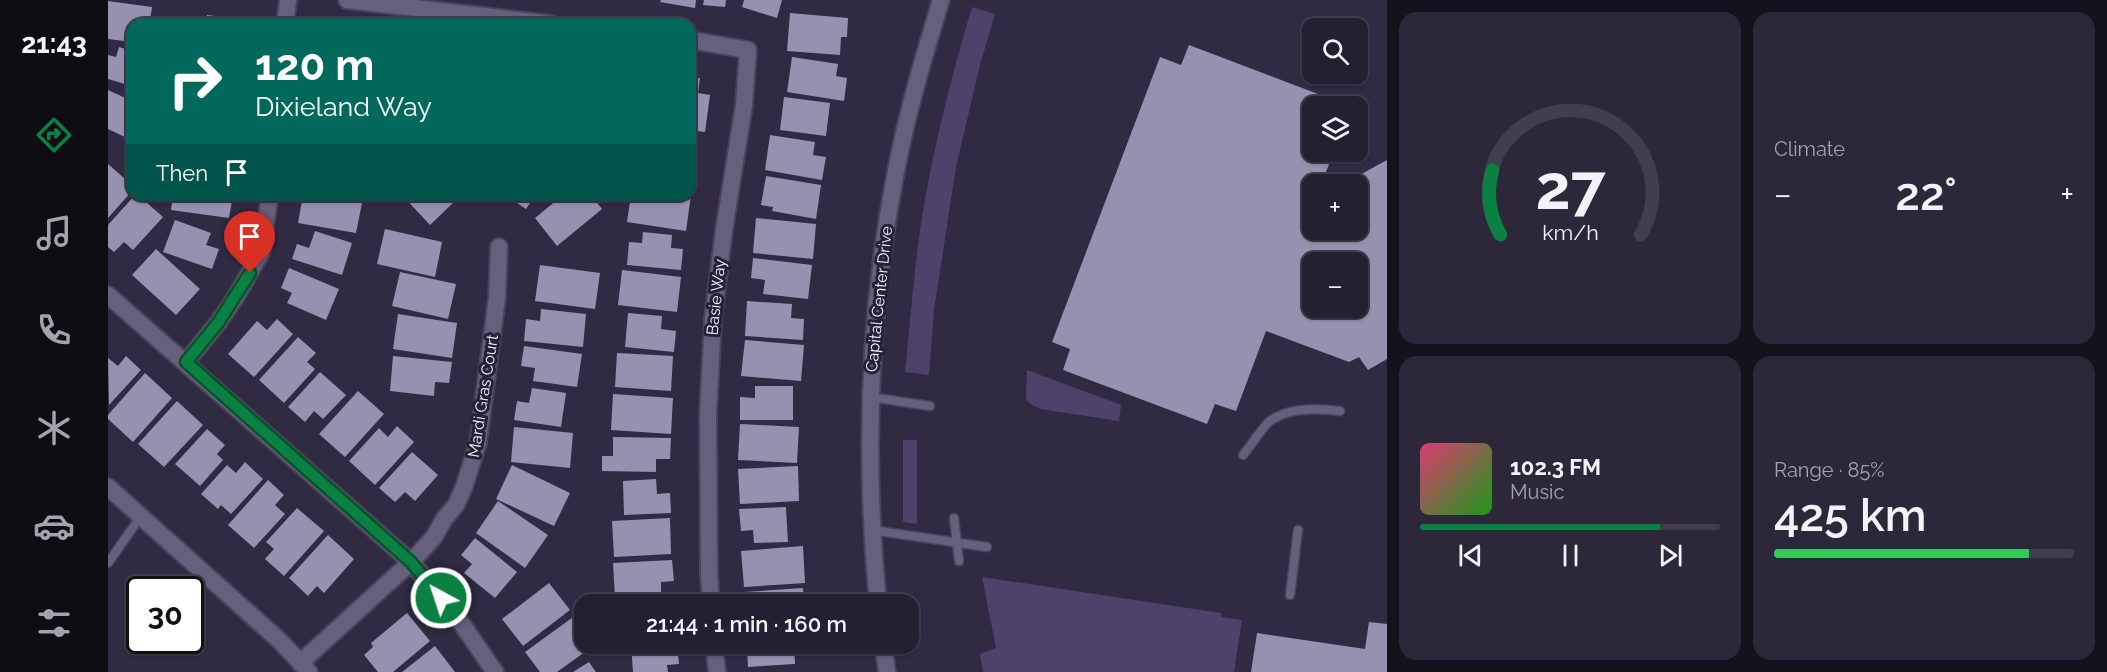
<!DOCTYPE html>
<html lang="en">
<head>
<meta charset="utf-8">
<style>
  :root { --surface:#242032; --page:#2c283a; --text:#f1f3f6; --muted:#a3a3ac; --line:#413e4d; --accent:#0b8043 }
  body { margin:0; font-family:Raleway,sans-serif; background:var(--page); color:var(--text); height:100vh; display:flex; flex-direction:column; font-size:22px; white-space:nowrap }
  * { box-sizing:border-box; margin:0 }
  p { font-size:20px; color:var(--muted) }
  .icon { flex:none; width:33px; height:33px; fill:none; stroke:currentColor; stroke-width:2; stroke-linecap:round; stroke-linejoin:round }
  .map { position:relative; flex:1; overflow:hidden }
  .details { display:flex; flex-direction:column; gap:12px; padding:12px; background:#14121c; width:720px }
  .details>* { flex:none }
  .top-card { position:absolute; left:18px; top:18px; width:570px; height:183px; border-radius:18px; box-shadow:0 2px 4px #0004,0 0 0 2px var(--line); background:#00695c; color:#fff; overflow:hidden }
  .tools { position:absolute; left:1194px; top:18px; display:grid; gap:12px }
  .tools a { display:grid; place-items:center; width:66px; height:66px; border-radius:12px; background:var(--surface); box-shadow:0 2px 4px #0004,0 0 0 2px var(--line); font-size:30px }
  .speed { position:absolute; left:18px; top:576px; display:flex; gap:12px; font-size:30px; font-weight:700; text-align:center }
  .speed>* { display:grid; place-content:center; width:78px; height:78px; border-radius:50%; background:var(--surface); box-shadow:0 2px 4px #0004,0 0 0 2px var(--line); line-height:1 }
  .speed .limit { border:3px solid #111; border-radius:9px; background:#fff; color:#111 }
  .pin { position:absolute; display:grid; place-items:center; width:51px; height:51px; color:#fff; margin:-62px -26px; border-radius:50% 50% 50% 0; rotate:-45deg; box-shadow:0 0 6px #0007 }
  .pin .icon { rotate:45deg }
  .me { position:absolute; width:66px; margin:-33px; rotate:320deg; stroke-linejoin:round; filter:drop-shadow(0 0 4px #0008) }
  .turn { display:flex; align-items:center; gap:21px; height:126px; padding:0 30px; font-size:27px }
  .turn .icon { width:78px; height:78px; stroke-width:2.5 }
  .turn b { display:block; font-size:42px; line-height:51px }
  .then { display:flex; align-items:center; height:57px; padding:0 30px; background:#0003; gap:12px; font-size:22px }
  .big { font-size:45px; font-weight:600; line-height:1.1 }
  .details .tile { flex:1; display:flex; flex-direction:column; justify-content:center; gap:9px; min-width:0; padding:0 21px; border-radius:18px; background:var(--page) }
  .details .dial { align-items:center; gap:0 }
  .dial svg { height:156px; overflow:visible; fill:none; stroke:var(--line); stroke-width:7; stroke-linecap:round; text-anchor:middle }
  .dial text { fill:var(--text); stroke:none }
  .song { display:flex; align-items:center; gap:18px }
  .cover { width:72px; height:72px; border-radius:9px; background:linear-gradient(135deg,hsl(340 70% 55%),hsl(120 70% 35%)) }
  .played { height:6px; border-radius:3px; background:linear-gradient(90deg,var(--accent) 80%,var(--line) 80%) }
  .keys { display:flex; justify-content:space-around; direction:ltr }
  .heat { display:flex; justify-content:space-between; align-items:center; font-size:33px; direction:ltr }
  .charge { height:9px; border-radius:4px; background:linear-gradient(90deg,#34c759 85%,var(--line) 0) }
  .details .tiles { flex:1; display:grid; gap:12px; grid-template-columns:repeat(2,1fr) }
  .trip { position:absolute; left:466px; top:594px; width:345px; height:60px; border-radius:18px; background:var(--surface); box-shadow:0 2px 4px #0004,0 0 0 2px var(--line); font-weight:600; line-height:60px; text-align:center }
  main { display:flex; flex:1; min-height:0 }
  .tabs { display:flex; flex-direction:column; width:108px; justify-content:space-around; align-items:center; background:#0e0d14; color:var(--muted) }
  .tabs .icon { width:42px; height:42px }
  .tabs .current { color:var(--accent) }
  .tabs b { font-size:27px; color:var(--text) }
  .map>svg:first-child { display:block }
  .green { fill:#4d426a }
  .building { fill:#9791b0; fill-rule:evenodd }
  .lines { fill:none; stroke-linecap:round; stroke-linejoin:round }
  .service-casing { stroke:#494458; stroke-width:11 }
  .minor-casing { stroke:#494458; stroke-width:20 }
  .tertiary-casing { stroke:#494458; stroke-width:20 }
  .service { stroke:#67607d; stroke-width:8 }
  .minor { stroke:#67607d; stroke-width:16 }
  .tertiary { stroke:#67607d; stroke-width:16 }
  .route-casing { stroke:#07532c; stroke-width:15 }
  .route { stroke:#0b8043; stroke-width:10 }
  .labels { text-anchor:middle; dominant-baseline:central; stroke-width:6; stroke-linejoin:round; paint-order:stroke }
  .street-label { font-size:16px; fill:#f5f3fd; stroke:#272039 }
</style>
</head>
<body>
<main>
<nav class="tabs">
<b>21:43</b>
<svg class="icon current" aria-label="directions" viewBox="0 0 24 24"><path d="M12 3l9 9-9 9-9-9zM9 14v-3h6M13 9l2 2-2 2"/></svg>
<svg class="icon" aria-label="music" viewBox="0 0 24 24"><path d="M9 18V5l10-2v13"/><circle cx="6" cy="18" r="3"/><circle cx="16" cy="16" r="3"/></svg>
<svg class="icon" aria-label="phone" viewBox="0 0 24 24"><path d="M5 4h4l2 5-3 2q2 4 5 5l2-3 5 2v4C11 20 4 13 5 4z"/></svg>
<svg class="icon" aria-label="climate" viewBox="0 0 24 24"><path d="M12 3v18M4 7l16 10M4 17L20 7"/></svg>
<svg class="icon" aria-label="car" viewBox="0 0 24 24"><path d="M5 17H2v-5l4-1 3-4h7l3 4 3 1v5h-3M9 17h6M6 11h13"/><circle cx="7" cy="17" r="2"/><circle cx="17" cy="17" r="2"/></svg>
<svg class="icon" aria-label="filters" viewBox="0 0 24 24"><path d="M4 7h16M4 17h16"/><circle cx="9" cy="7" r="2"/><circle cx="15" cy="17" r="2"/></svg>
</nav>
<div class="map">
<svg width="1279" height="672" viewBox="0 0 1279 672">
  <rect width="100%" height="100%" fill="#302a43"/>
  <g class="green">
    <path d="M864,7L887,14L872,65L848,167L826,310L821,375L797,372C803,314 807,256 817,199C829,134 845,70 864,7Z"/>
    <polygon points="919,370 1013,405 1011,421 932,409 921,403 918,398"/>
    <polygon points="795,440 809,440 809,524 795,522"/>
    <polygon points="874,577 1113,613 1113,617 1134,620 1126,672 875,672 872,654 888,648"/>
  </g>
  <g class="building">
    <polygon points="553,0 588,0 587,8 552,2"/>
    <polygon points="596,0 618,0 617,7 595,5"/>
    <polygon points="636,0 674,0 669,18 634,7"/>
    <polygon points="0,1 44,7 42,20 56,22 55,24 24,24 24,42 0,39"/>
    <polygon points="682,13 740,18 739,37 733,37 732,55 679,51"/>
    <polygon points="99,15 131,19 130,24 97,24"/>
    <path d="M1081,45L1223,99L1221,106H1204V152H1226L1213,184H1204V230H1250V184H1235L1279,160V359L1260,370L1251,357L1241,362L1158,331L1128,411L1107,404L1099,424L955,370L962,349L944,342L1052,57L1073,65ZM1204,262H1250V308H1204Z"/>
    <polygon points="11,47 24,51 24,86 0,79 0,55 8,57"/>
    <polygon points="684,57 730,64 728,76 739,78 736,101 679,92"/>
    <polygon points="582,77 592,78 590,93 602,95 597,132 582,130"/>
    <polygon points="0,90 24,101 24,127 19,138 0,129"/>
    <polygon points="676,97 722,103 718,136 672,130"/>
    <polygon points="662,135 707,142 705,155 718,157 714,180 657,170"/>
    <polygon points="582,155 590,156 584,191 582,191"/>
    <polygon points="0,164 24,185 24,191 0,218"/>
    <polygon points="658,176 713,185 708,219 664,211 665,207 653,205"/>
    <polygon points="27,195 30,195 55,217 25,250 16,242 6,252 0,247 0,225"/>
    <polygon points="65,195 125,195 121,218 63,210"/>
    <polygon points="195,195 237,195 255,198 248,233 190,223"/>
    <polygon points="294,195 342,195 347,201 322,225"/>
    <polygon points="397,195 435,195 431,201 426,197 418,209"/>
    <polygon points="455,195 483,195 494,209 449,246 427,218"/>
    <polygon points="523,195 583,195 578,231 519,222"/>
    <polygon points="648,218 708,224 705,259 645,253"/>
    <polygon points="67,220 103,233 98,245 111,249 104,269 55,252"/>
    <polygon points="277,229 334,242 327,277 269,264"/>
    <polygon points="207,231 244,243 234,275 184,259 189,244 201,248"/>
    <polygon points="535,232 564,235 563,248 575,249 573,270 519,265 521,242 534,243"/>
    <polygon points="48,249 92,289 68,315 24,275"/>
    <polygon points="645,258 704,265 700,299 655,294 657,280 643,278"/>
    <polygon points="432,265 492,273 487,309 427,301"/>
    <polygon points="181,268 231,289 218,320 179,303 184,293 173,288"/>
    <polygon points="514,270 573,277 569,312 510,305"/>
    <polygon points="292,272 348,284 340,319 284,306"/>
    <polygon points="639,301 684,304 683,318 696,319 695,340 637,336"/>
    <polygon points="433,309 478,314 475,347 416,341 418,319 432,321"/>
    <polygon points="520,313 554,316 553,329 568,331 566,352 517,347"/>
    <polygon points="290,314 349,323 344,358 285,349"/>
    <polygon points="169,319 185,334 146,377 120,354 149,321 159,330"/>
    <polygon points="190,337 208,353 199,362 207,369 176,403 151,380"/>
    <polygon points="637,340 696,345 693,381 633,376"/>
    <polygon points="416,346 474,354 469,387 425,381 427,368 413,366"/>
    <polygon points="509,353 565,356 563,391 507,387"/>
    <polygon points="18,356 33,370 1,405 0,358 10,366"/>
    <polygon points="285,356 344,362 341,383 327,382 326,396 282,391"/>
    <polygon points="212,372 238,395 215,419 206,411 197,422 180,407"/>
    <polygon points="37,373 64,398 25,442 0,419 0,415"/>
    <polygon points="647,386 685,386 685,420 632,420 632,397 647,398"/>
    <polygon points="424,388 458,393 453,427 406,420 409,401 421,403"/>
    <polygon points="250,391 276,414 237,457 211,434"/>
    <polygon points="505,394 565,398 563,434 503,430"/>
    <polygon points="69,401 95,425 56,467 30,444"/>
    <polygon points="632,424 691,427 689,463 630,460"/>
    <polygon points="289,426 306,442 267,485 241,461 271,428 280,437"/>
    <polygon points="406,427 465,433 462,468 403,462"/>
    <polygon points="99,429 117,445 109,454 115,460 92,486 67,464"/>
    <polygon points="505,437 563,438 562,459 548,459 548,472 494,471 494,456 505,456"/>
    <polygon points="304,452 330,475 307,501 297,492 287,502 271,488"/>
    <polygon points="137,462 155,479 123,514 113,505 110,509 93,494 119,465 128,473"/>
    <polygon points="404,465 462,493 446,526 388,499"/>
    <polygon points="690,466 691,501 632,504 630,469"/>
    <polygon points="548,479 549,494 562,493 563,513 516,515 515,481"/>
    <polygon points="160,480 176,495 167,505 177,514 146,548 120,525"/>
    <polygon points="390,501 440,535 417,568 368,533"/>
    <polygon points="678,507 680,542 646,543 645,530 633,531 631,509"/>
    <polygon points="189,508 216,531 176,576 157,559 166,549 158,542"/>
    <polygon points="562,518 563,554 506,557 504,521"/>
    <polygon points="220,535 246,559 216,593 209,586 200,596 181,578"/>
    <polygon points="367,538 409,572 387,598 356,573 364,564 353,555"/>
    <polygon points="695,546 697,583 636,587 633,551"/>
    <polygon points="564,560 566,581 553,582 553,596 507,598 505,563"/>
    <polygon points="441,583 462,610 415,646 394,619"/>
    <polygon points="695,588 696,604 637,604 636,592"/>
    <polygon points="568,601 568,604 532,604 532,603"/>
    <polygon points="299,613 322,641 285,672 270,672 256,655 265,647 263,643"/>
    <polygon points="468,615 477,627 477,644 488,644 449,672 432,672 417,652"/>
    <polygon points="1261,622 1279,624 1279,672 1143,672 1149,633 1257,649"/>
    <polygon points="543,644 569,644 571,664 559,665 560,672 525,672 523,645"/>
    <polygon points="653,644 686,644 687,664 640,667 639,649 653,648"/>
    <polygon points="327,646 347,672 294,672"/>
    <polygon points="481,662 488,672 465,672"/>
  </g>
  <g class="lines">
    <defs>
      <g id="service">
        <polyline points="762,397 822,406"/>
        <path d="M1135,455C1144,445 1152,430 1162,421C1181,407 1210,408 1232,411"/>
        <polyline points="846,518 851,561"/>
        <polyline points="764,530 879,547"/>
        <polyline points="0,563 33,516"/>
        <polyline points="1182,595 1190,530"/>
      </g>
      <g id="minor">
        <polyline points="239,0 443,24"/>
        <polyline points="177,24 180,0"/>
        <polyline points="582,40 640,50 636,105 616,230 605,318 600,414 601,574 603,604"/>
        <polyline points="0,295 303,562 349,617 387,672"/>
        <polyline points="78,362 110,323 127,298 153,253 162,195"/>
        <polyline points="0,487 172,641 201,672"/>
        <polyline points="606,644 609,672"/>
        <polyline points="192,663 303,562 326,537 336,519 348,505 356,487 370,443 389,298 391,247"/>
      </g>
      <g id="tertiary">
        <path d="M770,604C756,460 760,314 788,171C799,113 816,56 833,0"/>
        <polyline points="775,644 779,672"/>
      </g>
    </defs>
    <use href="#service" class="service-casing"/>
    <use href="#minor" class="minor-casing"/>
    <use href="#tertiary" class="tertiary-casing"/>
    <use href="#service" class="service"/>
    <use href="#minor" class="minor"/>
    <use href="#tertiary" class="tertiary"/>
  </g>
  <g class="lines">
    <defs>
      <polyline id="route" points="142,273 110,323 78,362 303,562 333,598"/>
    </defs>
    <use href="#route" class="route-casing"/>
    <use href="#route" class="route"/>
  </g>
  <g class="labels">
    <g class="street-label">
      <text transform="translate(608 297) rotate(-84)">Basie Way</text>
      <text transform="translate(771 299) rotate(-84)">Capital Center Drive</text>
      <text transform="translate(375 396) rotate(-81)">Mardi Gras Court</text>
    </g>
  </g>
</svg>
<div class="tools">
<a><svg class="icon" aria-label="search" viewBox="0 0 24 24"><circle cx="10" cy="10" r="6"/><path d="M15 15l6 6"/></svg></a>
<a><svg class="icon" aria-label="layers" viewBox="0 0 24 24"><path d="M12 4l9 5-9 5-9-5zM3 14l9 5 9-5"/></svg></a>
<a>+</a>
<a>−</a>
</div>
<div class="speed"><div class="limit">30</div></div>
<div class="pin" style="left:142px;top:273px;background:#d93025"><svg class="icon" aria-label="arrive" viewBox="0 0 24 24"><path d="M6 21V4h12l-3 4 3 4H6"/></svg></div>
<svg class="me" style="left:333px;top:598px" viewBox="-20 -20 40 40"><circle r="17" fill="#0b8043" stroke="#fff" stroke-width="3"/><path d="M0-11L8 9 0 5-8 9z" fill="#fff"/></svg>
<div class="trip">21:44 · 1 min · 160 m</div>
<div class="top-card">
<div class="turn"><svg class="icon" aria-label="right" viewBox="0 0 24 24"><path d="M7 20v-9h11M14 6l5 5-5 5"/></svg><div><b>120 m</b>Dixieland Way</div></div>
<div class="then">Then<svg class="icon" aria-label="arrive" viewBox="0 0 24 24"><path d="M6 21V4h12l-3 4 3 4H6"/></svg></div>
</div>
</div>
<section class="details">
<div class="tiles">
<div class="tile dial"><svg viewBox="0 0 100 80">
<path d="M14 69A42 42 0 1 1 86 69"/>
<path d="M14 69A42 42 0 0 1 10 36" stroke="#0b8043"/>
<text x="50" y="56" font-size="32" font-weight="700">27</text>
<text x="50" y="72" font-size="11">km/h</text>
</svg></div>
<div class="tile"><p>Climate</p>
<div class="heat"><a>−</a><b class="big">22°</b><a>+</a></div>
</div>
<div class="tile">
<div class="song"><i class="cover"></i><div><b>102.3 FM</b><p>Music</p></div></div>
<div class="played"></div>
<div class="keys"><svg class="icon" aria-label="previous" viewBox="0 0 24 24"><path d="M18 5L8 12l10 7zM5 5v14"/></svg><svg class="icon" aria-label="pause" viewBox="0 0 24 24"><path d="M8 5v14M16 5v14"/></svg><svg class="icon" aria-label="next" viewBox="0 0 24 24"><path d="M6 5l10 7-10 7zM19 5v14"/></svg></div>
</div>
<div class="tile"><p>Range · 85%</p><b class="big">425 km</b><div class="charge"></div></div>
</div>
</section>
</main>
</body>
</html>
